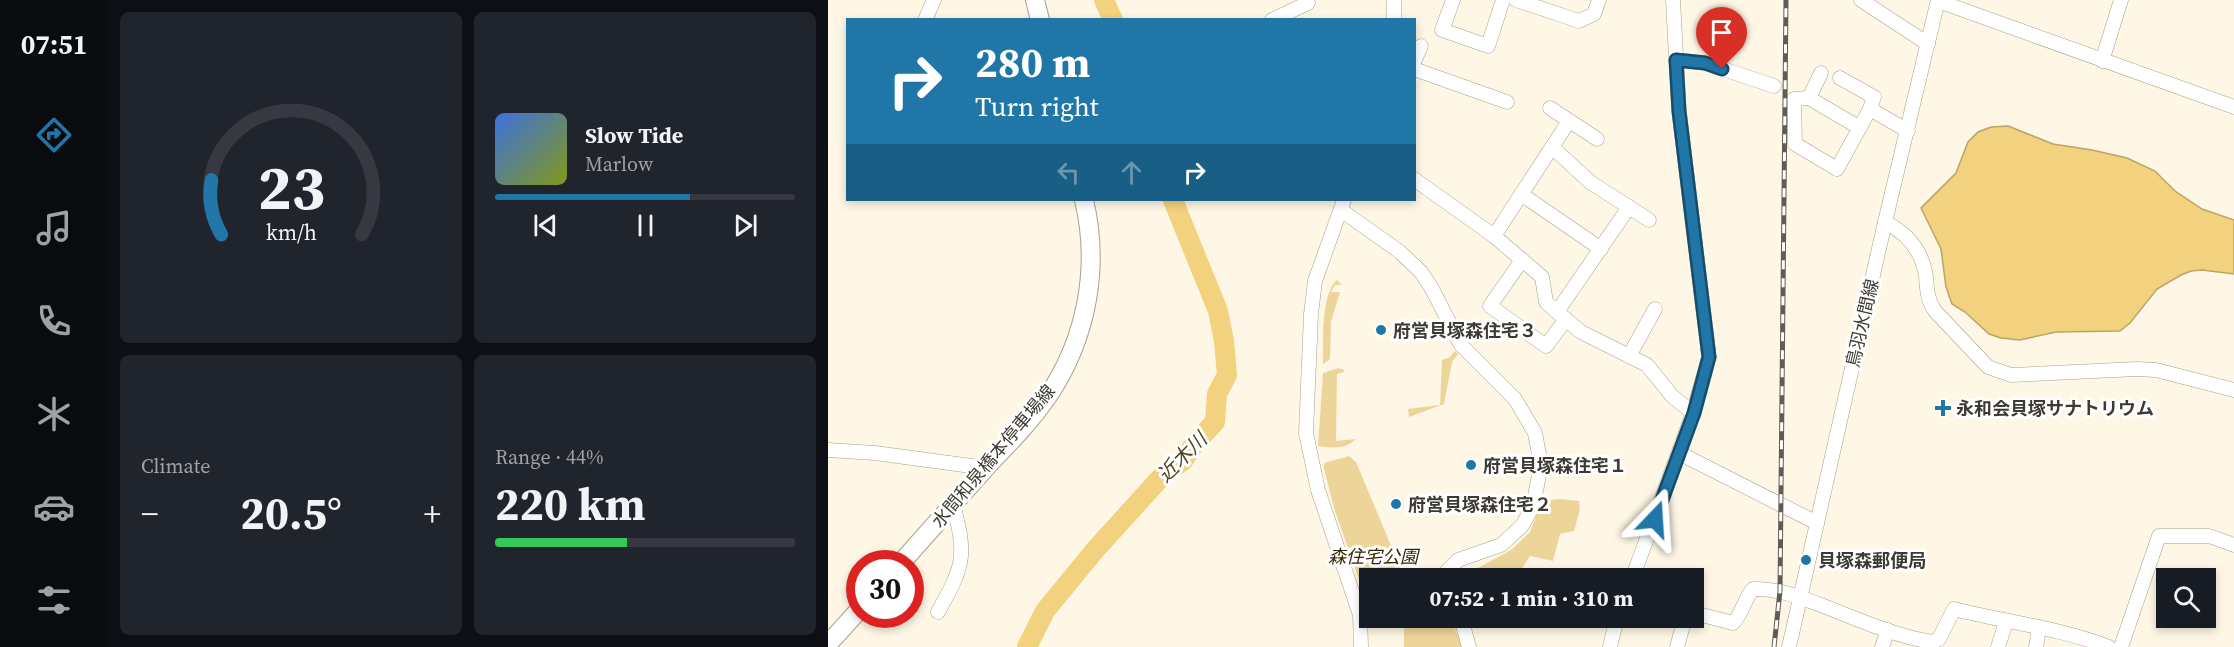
<!DOCTYPE html>
<html lang="en">
<head>
<meta charset="utf-8">
<style>
  :root { --surface:#171b24; --page:#20242c; --text:#f1f3f6; --muted:#9ea1a6; --line:#363941; --accent:#2077a7 }
  body { margin:0; font-family:"Source Serif 4","Noto Sans JP",serif; background:var(--page); color:var(--text); height:100vh; display:flex; flex-direction:column; font-size:22px; white-space:nowrap }
  * { box-sizing:border-box; margin:0 }
  p { font-size:20px; color:var(--muted) }
  .icon { flex:none; width:33px; height:33px; fill:none; stroke:currentColor; stroke-width:2; stroke-linecap:round; stroke-linejoin:round }
  .map { position:relative; flex:1; overflow:hidden }
  .side { display:flex; flex-direction:column; gap:12px; padding:12px; background:#0d0f14; width:720px }
  .side>* { flex:none }
  .top-card { position:absolute; left:18px; top:18px; width:570px; height:183px; border-radius:0px; box-shadow:0 3px 9px #0003; background:#2077a7; color:#fff; overflow:hidden }
  .controls { position:absolute; left:1328px; top:568px; display:grid; gap:12px }
  .controls a { display:grid; place-items:center; width:60px; height:60px; border-radius:0px; background:var(--surface); box-shadow:0 3px 9px #0003; font-size:30px }
  .speed { position:absolute; left:18px; top:550px; display:flex; gap:12px; font-size:30px; font-weight:700; text-align:center }
  .speed>* { display:grid; place-content:center; width:78px; height:78px; border-radius:50%; background:var(--surface); box-shadow:0 3px 9px #0003; line-height:1 }
  .speed .limit { border:9px solid #d22; background:#fff; color:#111 }
  .pin { position:absolute; display:grid; place-items:center; width:51px; height:51px; color:#fff; margin:-62px -26px; border-radius:50% 50% 50% 0; rotate:-45deg; box-shadow:0 0 6px #0007 }
  .pin .icon { rotate:45deg }
  .me { position:absolute; width:66px; margin:-33px; rotate:20deg; stroke-linejoin:round; filter:drop-shadow(0 0 4px #0008) }
  .turn { display:flex; align-items:center; gap:21px; height:126px; padding:0 30px; font-size:27px }
  .turn .icon { width:78px; height:78px; stroke-width:2.5 }
  .turn b { display:block; font-size:42px; line-height:51px }
  .lanes { display:flex; align-items:center; height:57px; padding:0 30px; background:#0003; justify-content:center; gap:30px; direction:ltr }
  .lanes .off { opacity:.35 }
  .big { font-size:45px; font-weight:700; line-height:1.1 }
  .side .widget { flex:1; display:flex; flex-direction:column; justify-content:center; gap:9px; min-width:0; padding:0 21px; border-radius:9px; background:var(--page) }
  .side .dial { align-items:center; gap:0 }
  .dial svg { height:156px; overflow:visible; fill:none; stroke:var(--line); stroke-width:7; stroke-linecap:round; text-anchor:middle }
  .dial text { fill:var(--text); stroke:none }
  .song { display:flex; align-items:center; gap:18px }
  .cover { width:72px; height:72px; border-radius:9px; background:linear-gradient(135deg,hsl(220 70% 55%),hsl(70 70% 35%)) }
  .played { height:6px; border-radius:3px; background:linear-gradient(90deg,var(--accent) 65%,var(--line) 65%) }
  .keys { display:flex; justify-content:space-around; direction:ltr }
  .heat { display:flex; justify-content:space-between; align-items:center; font-size:33px; direction:ltr }
  .charge { height:9px; border-radius:4px; background:linear-gradient(90deg,#34c759 44%,var(--line) 0) }
  .side .tiles { flex:1; display:grid; gap:12px; grid-template-columns:repeat(2,1fr) }
  .trip { position:absolute; left:531px; top:568px; width:345px; height:60px; border-radius:0px; background:var(--surface); box-shadow:0 3px 9px #0003; font-weight:700; line-height:60px; text-align:center }
  main { display:flex; flex:1; min-height:0 }
  .tab-bar { display:flex; flex-direction:column; width:108px; justify-content:space-around; align-items:center; background:#090b0e; color:var(--muted) }
  .tab-bar .icon { width:42px; height:42px }
  .tab-bar .active { color:var(--accent) }
  .tab-bar b { font-size:27px; color:var(--text) }
  .map>svg:first-child { display:block }
  .green { fill:#edd59a }
  .water { fill:#f2d17f; stroke:#bca468; stroke-width:1.5 }
  .lines { fill:none; stroke-linecap:round; stroke-linejoin:round }
  .river { stroke:#f2d17f; stroke-width:20 }
  .minor-casing { stroke:#a7a08f; stroke-width:15 }
  .major-casing { stroke:#a7a08f; stroke-width:20 }
  .minor { stroke:#fff; stroke-width:14 }
  .major { stroke:#fff; stroke-width:18 }
  .rail-casing { stroke:#605c53; stroke-width:5 }
  .rail { stroke:#fff; stroke-width:3; stroke-dasharray:9; stroke-linecap:butt }
  .route-casing { stroke:#154d6d; stroke-width:15 }
  .route { stroke:#2077a7; stroke-width:10 }
  .poi-dot { fill:#2077a7; stroke:#fff; stroke-width:2 }
  .labels { text-anchor:middle; dominant-baseline:central; stroke-width:6; stroke-linejoin:round; paint-order:stroke }
  .street-label { font-size:18px; fill:#3d3a33; stroke:#fff }
  .poi-label { font-size:18px; font-weight:bold; fill:#3d3a33; stroke:#fff; text-anchor:start }
  .park-label { font-size:18px; font-style:italic; fill:#352703; stroke:#fff }
  .water-label { font-size:20px; font-style:italic; fill:#514320; stroke:#fff }
</style>
</head>
<body>
<main>
<nav class="tab-bar">
<b>07:51</b>
<svg class="icon active" aria-label="directions" viewBox="0 0 24 24"><path d="M12 3l9 9-9 9-9-9zM9 14v-3h6M13 9l2 2-2 2"/></svg>
<svg class="icon" aria-label="music" viewBox="0 0 24 24"><path d="M9 18V5l10-2v13"/><circle cx="6" cy="18" r="3"/><circle cx="16" cy="16" r="3"/></svg>
<svg class="icon" aria-label="phone" viewBox="0 0 24 24"><path d="M5 4h4l2 5-3 2q2 4 5 5l2-3 5 2v4C11 20 4 13 5 4z"/></svg>
<svg class="icon" aria-label="climate" viewBox="0 0 24 24"><path d="M12 3v18M4 7l16 10M4 17L20 7"/></svg>
<svg class="icon" aria-label="car" viewBox="0 0 24 24"><path d="M5 17H2v-5l4-1 3-4h7l3 4 3 1v5h-3M9 17h6M6 11h13"/><circle cx="7" cy="17" r="2"/><circle cx="17" cy="17" r="2"/></svg>
<svg class="icon" aria-label="filters" viewBox="0 0 24 24"><path d="M4 7h16M4 17h16"/><circle cx="9" cy="7" r="2"/><circle cx="15" cy="17" r="2"/></svg>
</nav>
<section class="side">
<div class="tiles">
<div class="widget dial"><svg viewBox="0 0 100 80">
<path d="M14 69A42 42 0 1 1 86 69"/>
<path d="M14 69A42 42 0 0 1 9 41" stroke="#2077a7"/>
<text x="50" y="56" font-size="32" font-weight="700">23</text>
<text x="50" y="72" font-size="11">km/h</text>
</svg></div>
<div class="widget">
<div class="song"><i class="cover"></i><div><b>Slow Tide</b><p>Marlow</p></div></div>
<div class="played"></div>
<div class="keys"><svg class="icon" aria-label="previous" viewBox="0 0 24 24"><path d="M18 5L8 12l10 7zM5 5v14"/></svg><svg class="icon" aria-label="pause" viewBox="0 0 24 24"><path d="M8 5v14M16 5v14"/></svg><svg class="icon" aria-label="next" viewBox="0 0 24 24"><path d="M6 5l10 7-10 7zM19 5v14"/></svg></div>
</div>
<div class="widget"><p>Climate</p>
<div class="heat"><a>−</a><b class="big">20.5°</b><a>+</a></div>
</div>
<div class="widget"><p>Range · 44%</p><b class="big">220 km</b><div class="charge"></div></div>
</div>
</section>
<div class="map">
<svg width="1406" height="647" viewBox="0 0 1406 647">
  <rect width="100%" height="100%" fill="#fef7e5"/>
  <g class="green">
    <path d="M509,280L514,285H507L503,292H512L503,322L502,359L495,364C495,345 493,292 509,280Z"/>
    <polygon points="627,351 630,354 624,362 616,404 581,417 580,409 612,405 614,360 622,357"/>
    <path d="M511,368L516,370V372L509,374L508,441L528,439L534,432C521,449 511,449 490,446L495,373Z"/>
    <polygon points="521,456 528,462 577,579 542,579 541,602 539,602 506,508 496,469 496,463"/>
    <polygon points="731,499 751,501 752,510 746,531 732,534 725,561 702,556 687,579 636,579 637,575 683,550 702,532 714,501"/>
    <polygon points="576,618 644,618 627,630 636,647 576,647"/>
  </g>
  <polygon class="water" points="1180,126 1225,144 1264,150 1299,158 1327,171 1347,191 1374,209 1406,220 1406,274 1374,270 1363,271 1353,275 1329,289 1302,323 1292,331 1228,332 1192,340 1173,338 1161,334 1137,312 1124,304 1118,287 1113,249 1093,208 1128,173 1140,142 1150,132 1163,127"/>
  <g class="lines">
    <g class="river">
      <polyline points="276,0 285,20"/>
      <polyline points="199,647 217,611 267,550 336,474 355,461 367,443 387,422 389,394 399,375 396,341 390,311 345,200"/>
    </g>
    <defs>
      <g id="minor">
        <polyline points="566,0 566,20"/>
        <polyline points="625,0 614,30 660,46 675,0"/>
        <polyline points="688,0 751,21 766,14 771,0"/>
        <polyline points="1033,0 1100,44"/>
        <polyline points="1110,1 1406,107"/>
        <polyline points="97,20 106,0"/>
        <polyline points="444,20 480,3"/>
        <polyline points="848,60 877,63 946,86"/>
        <polyline points="1274,61 1293,0"/>
        <polyline points="586,62 593,46"/>
        <polyline points="586,69 679,102"/>
        <polyline points="1012,78 1046,97 1042,109 1009,169 967,144 966,99 981,98 1032,128"/>
        <polyline points="981,98 993,73"/>
        <polyline points="722,108 769,139"/>
        <polyline points="1042,109 1080,131"/>
        <polyline points="724,147 762,182 821,220"/>
        <polyline points="586,179 666,236 714,277 718,302 729,312 753,332 819,365 844,396 865,413"/>
        <polyline points="693,194 773,249"/>
        <polyline points="516,200 487,281 483,314 478,433 490,490 532,615 533,647"/>
        <polyline points="513,210 572,252 593,272 603,287 633,345 687,399 707,433 713,465 705,506 694,526 673,545 630,560 611,579"/>
        <path d="M1057,222C1079,233 1094,251 1098,276C1099,289 1099,300 1107,311L1160,367L1183,375L1309,369L1328,370L1406,390"/>
        <polyline points="666,236 741,121"/>
        <polyline points="694,260 662,306 718,346 738,319"/>
        <polyline points="729,312 801,207"/>
        <polyline points="801,356 827,309"/>
        <polyline points="0,450 47,453 158,468"/>
        <polyline points="851,453 989,523"/>
        <polyline points="804,579 865,413 881,357 851,111 845,0"/>
        <path d="M110,612C136,565 139,557 125,504"/>
        <path d="M866,613L905,623C915,613 916,599 925,589C949,588 971,597 993,605C1029,619 1066,636 1104,642L1111,639L1126,609C1178,622 1231,628 1281,647"/>
        <polyline points="633,618 641,647"/>
        <polyline points="782,647 789,618"/>
        <polyline points="849,647 857,618"/>
        <polyline points="961,647 1057,222 1110,0"/>
        <polyline points="1054,647 1060,630"/>
        <polyline points="1170,647 1178,622"/>
        <polyline points="1208,647 1211,628"/>
        <polyline points="1293,647 1331,536 1381,536 1406,545"/>
      </g>
      <g id="major">
        <polyline points="207,0 212,20"/>
        <path d="M72,564C101,531 131,498 160,465C181,443 203,421 220,396C259,338 272,267 256,200"/>
        <polyline points="0,644 32,609"/>
      </g>
    </defs>
    <use href="#minor" class="minor-casing"/>
    <use href="#major" class="major-casing"/>
    <use href="#minor" class="minor"/>
    <use href="#major" class="major"/>
    <defs>
      <polyline id="rail" points="946,647 952,591 958,0"/>
    </defs>
    <use href="#rail" class="rail-casing"/>
    <use href="#rail" class="rail"/>
  </g>
  <g class="lines">
    <defs>
      <polyline id="route" points="827,519 866,413 881,357 851,111 848,60 877,63 894,69"/>
    </defs>
    <use href="#route" class="route-casing"/>
    <use href="#route" class="route"/>
  </g>
  <g class="poi-dot">
    <circle cx="553" cy="330" r="6"/>
    <path d="M1112 399h6v6h6v6h-6v6h-6v-6h-6v-6h6z"/>
    <circle cx="643" cy="465" r="6"/>
    <circle cx="568" cy="504" r="6"/>
    <circle cx="978" cy="560" r="6"/>
  </g>
  <g class="labels">
    <g class="street-label">
      <text transform="translate(1034 323) rotate(-77)">鳥羽水間線</text>
      <text transform="translate(165 456) rotate(-50)">水間和泉橋本停車場線</text>
    </g>
    <g class="poi-label">
      <text x="565" y="330">府営貝塚森住宅３</text>
      <text x="1128" y="408">永和会貝塚サナトリウム</text>
      <text x="655" y="465">府営貝塚森住宅１</text>
      <text x="580" y="504">府営貝塚森住宅２</text>
      <text x="990" y="560">貝塚森郵便局</text>
    </g>
    <g class="park-label">
      <text x="545" y="556">森住宅公園</text>
    </g>
    <g class="water-label">
      <text transform="translate(354 457) rotate(-45)">近木川</text>
    </g>
  </g>
</svg>
<div class="controls">
<a><svg class="icon" aria-label="search" viewBox="0 0 24 24"><circle cx="10" cy="10" r="6"/><path d="M15 15l6 6"/></svg></a>
</div>
<div class="speed"><div class="limit">30</div></div>
<div class="pin" style="left:894px;top:69px;background:#d93025"><svg class="icon" aria-label="arrive" viewBox="0 0 24 24"><path d="M6 21V4h12l-3 4 3 4H6"/></svg></div>
<svg class="me" style="left:827px;top:519px" viewBox="-20 -20 40 40"><path d="M0-17L14 15 0 8-14 15z" fill="#2077a7" stroke="#fff" stroke-width="4"/></svg>
<div class="trip">07:52 · 1 min · 310 m</div>
<div class="top-card">
<div class="turn"><svg class="icon" aria-label="right" viewBox="0 0 24 24"><path d="M7 20v-9h11M14 6l5 5-5 5"/></svg><div><b>280 m</b>Turn right</div></div>
<div class="lanes"><svg class="icon off" aria-label="left" viewBox="0 0 24 24"><path d="M17 20v-9H6M10 6l-5 5 5 5"/></svg><svg class="icon off" aria-label="ahead" viewBox="0 0 24 24"><path d="M12 20V5M6 11l6-6 6 6"/></svg><svg class="icon" aria-label="right" viewBox="0 0 24 24"><path d="M7 20v-9h11M14 6l5 5-5 5"/></svg></div>
</div>
</div>
</main>
</body>
</html>
